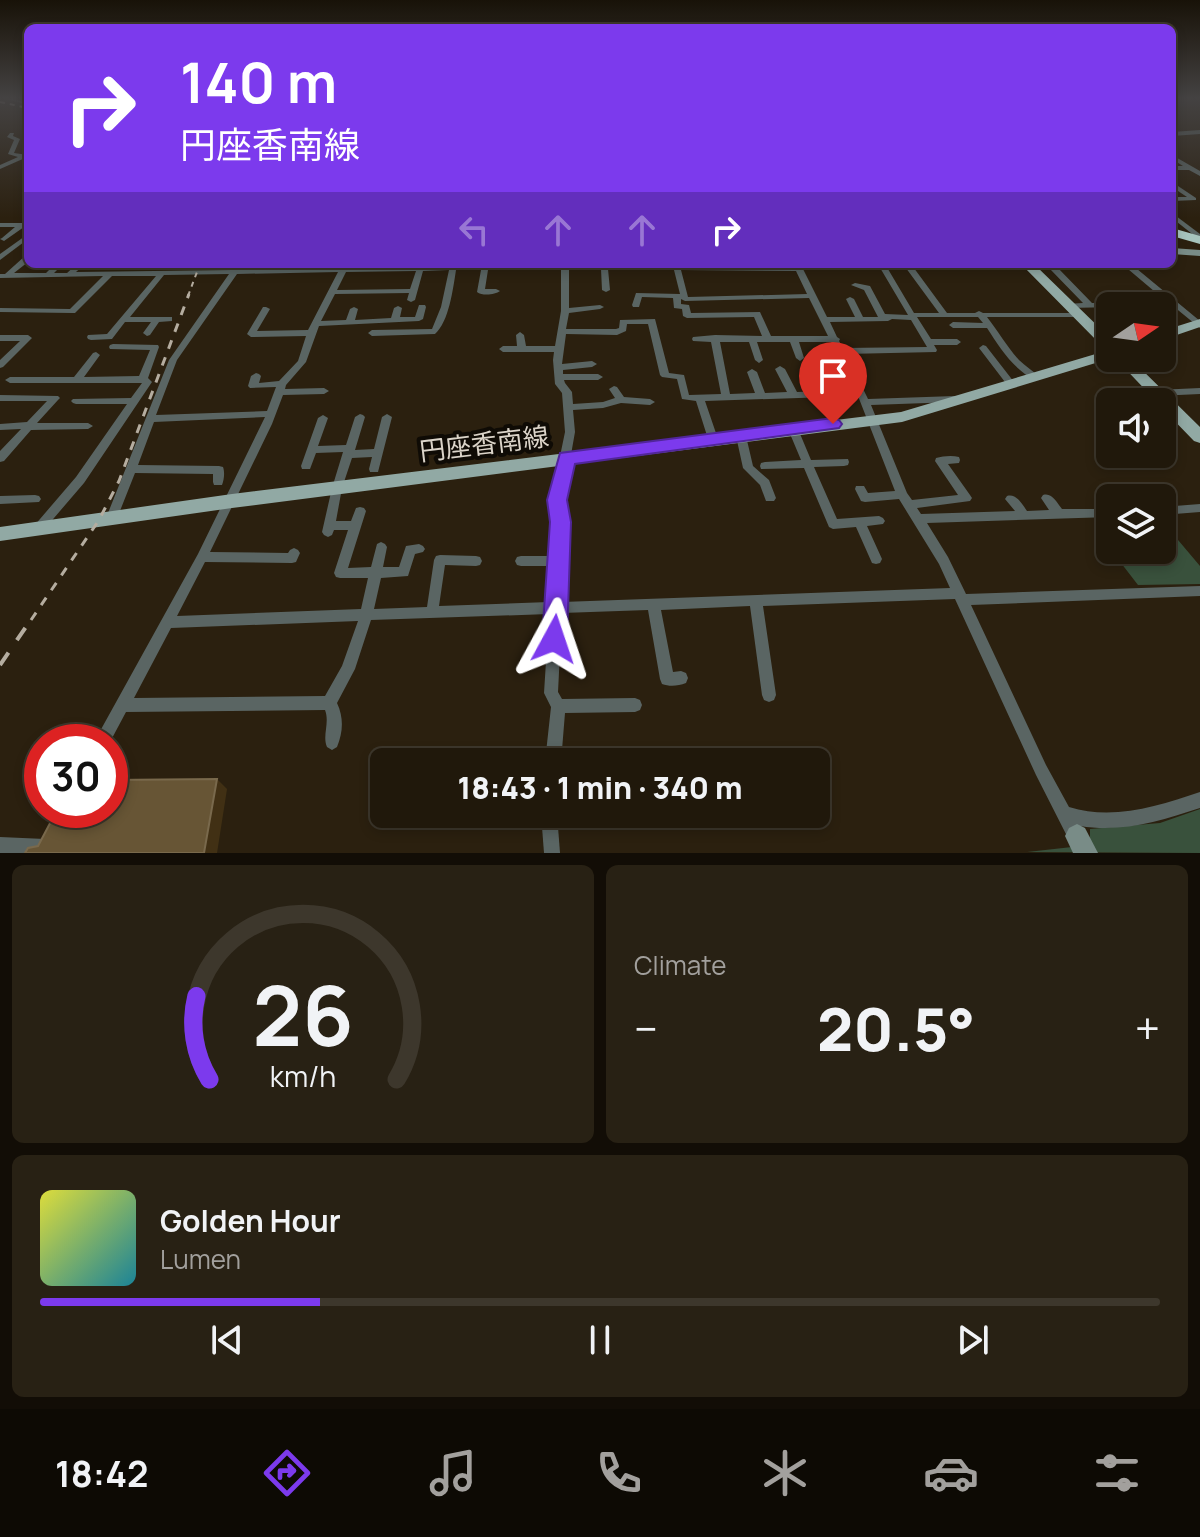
<!DOCTYPE html>
<html lang="en">
<head>
<meta charset="utf-8">
<style>
  :root { --surface:#20180b; --page:#282114; --text:#f1f3f6; --muted:#a2a09d; --line:#3d372c; --accent:#7c3aed }
  body { margin:0; font-family:Manrope,"Noto Sans JP",sans-serif; background:var(--page); color:var(--text); height:100vh; display:flex; flex-direction:column; font-size:30px; white-space:nowrap }
  * { box-sizing:border-box; margin:0 }
  p { font-size:26px; color:var(--muted) }
  .icon { flex:none; width:44px; height:44px; fill:none; stroke:currentColor; stroke-width:2; stroke-linecap:round; stroke-linejoin:round }
  .map { position:relative; height:853px; overflow:hidden }
  .details { display:flex; flex-direction:column; gap:12px; padding:12px; background:#120d06; flex:1 }
  .details>* { flex:none }
  .hud { position:absolute; left:24px; top:24px; width:1152px; height:244px; border-radius:12px; box-shadow:0 4px 12px #0003,0 0 0 2px var(--line); background:#7c3aed; color:#fff; overflow:hidden }
  .needle { width:52px; rotate:77deg }
  .buttons { position:absolute; left:1096px; top:292px; display:grid; gap:16px }
  .buttons a { display:grid; place-items:center; width:80px; height:80px; border-radius:12px; background:var(--surface); box-shadow:0 4px 12px #0003,0 0 0 2px var(--line); font-size:40px }
  .speed { position:absolute; left:24px; top:724px; display:flex; gap:16px; font-size:40px; font-weight:700; text-align:center }
  .speed>* { display:grid; place-content:center; width:104px; height:104px; border-radius:50%; background:var(--surface); box-shadow:0 4px 12px #0003,0 0 0 2px var(--line); line-height:1 }
  .speed .limit { border:12px solid #d22; background:#fff; color:#111 }
  .pin { position:absolute; display:grid; place-items:center; width:68px; height:68px; color:#fff; margin:-82px -34px; border-radius:50% 50% 50% 0; rotate:-45deg; box-shadow:0 0 8px #0007 }
  .pin .icon { rotate:45deg }
  .me { position:absolute; width:88px; margin:-44px; rotate:5deg; stroke-linejoin:round; filter:drop-shadow(0 0 6px #0008) }
  .turn { display:flex; align-items:center; gap:28px; height:168px; padding:0 24px; font-size:36px }
  .turn .icon { width:104px; height:104px; stroke-width:2.5 }
  .turn b { display:block; font-size:56px; line-height:68px }
  .lanes { display:flex; align-items:center; height:76px; padding:0 24px; background:#0003; justify-content:center; gap:40px; direction:ltr }
  .lanes .off { opacity:.35 }
  .big { font-size:60px; font-weight:800; line-height:1.1 }
  .details .widget { flex:1; display:flex; flex-direction:column; justify-content:center; gap:12px; min-width:0; padding:0 28px; border-radius:12px; background:var(--page) }
  .details .dial { align-items:center; gap:0 }
  .dial svg { height:208px; overflow:visible; fill:none; stroke:var(--line); stroke-width:7; stroke-linecap:round; text-anchor:middle }
  .dial text { fill:var(--text); stroke:none }
  .song { display:flex; align-items:center; gap:24px }
  .cover { width:96px; height:96px; border-radius:12px; background:linear-gradient(135deg,hsl(60 70% 55%),hsl(190 70% 35%)) }
  .played { height:8px; border-radius:4px; background:linear-gradient(90deg,var(--accent) 25%,var(--line) 25%) }
  .keys { display:flex; justify-content:space-around; direction:ltr }
  .heat { display:flex; justify-content:space-between; align-items:center; font-size:44px; direction:ltr }
  .details .tiles { flex:1; display:grid; gap:12px; grid-template-columns:1fr 1fr }
  .widget:last-child { grid-column:span 2 }
  .trip { position:absolute; left:370px; top:748px; width:460px; height:80px; border-radius:12px; background:var(--surface); box-shadow:0 4px 12px #0003,0 0 0 2px var(--line); font-weight:800; line-height:80px; text-align:center }
  .tabs { display:flex; height:128px; justify-content:space-around; align-items:center; background:#0d0a04; color:var(--muted) }
  .tabs .icon { width:56px; height:56px }
  .tabs .selected { color:var(--accent) }
  .tabs b { font-size:36px; color:var(--text) }
  .map>svg:first-child { display:block }
  .green { fill:#39513c }
  .lines { fill:none; stroke-linecap:round; stroke-linejoin:round }
  .street { fill:#5a6563; fill-rule:evenodd }
  .secondary { fill:#798c87; fill-rule:evenodd }
  .primary { fill:#91a9a4; fill-rule:evenodd }
  .highway { fill:#a6c4bd; fill-rule:evenodd }
  .rail-far2 { stroke:#b5ada0; stroke-width:2; stroke-dasharray:5 5; stroke-linecap:butt }
  .rail-far1 { stroke:#b5ada0; stroke-width:3; stroke-dasharray:9 9; stroke-linecap:butt }
  .rail { stroke:#b5ada0; stroke-width:4; stroke-dasharray:15 15; stroke-linecap:butt }
  .shaded-wall { fill:#413014 }
  .building { fill:#675535; stroke:#79694c; stroke-width:2 }
  .route { fill:#7c3aed; stroke:#51269a; stroke-width:2 }
  .labels { text-anchor:middle; dominant-baseline:central; stroke-width:8; stroke-linejoin:round; paint-order:stroke }
  .street-label { font-size:26px; fill:#dbd4c9; stroke:#0f0b05 }
</style>
</head>
<body>
<div class="map">
<svg width="1200" height="853" viewBox="0 0 1200 853">
  <rect width="100%" height="100%" fill="#2b200f"/>
  <g class="green">
    <polygon points="1162,521 1200,566 1200,584 1138,585 1111,550 1162,550"/>
    <polygon points="1200,809 1200,853 1027,852 1090,845 1090,829 1160,823"/>
  </g>
  <g class="lines">
    <g class="street">
      <polygon points="7,99 14,99 28,103 28,105"/>
      <polygon points="1200,130 1200,134 1172,136 1172,132"/>
      <polygon points="10,133 14,133 13,136 20,139 14,153 28,155 28,159 25,158 0,169 0,165 18,157 8,154 14,140 7,137"/>
      <polygon points="1172,155 1200,171 1200,176 1189,170 1172,170 1172,166 1183,166 1172,159"/>
      <polygon points="1172,182 1196,198 1196,200 1172,201 1172,197 1187,197 1172,187"/>
      <polygon points="1172,213 1200,234 1200,238 1196,237 1172,218"/>
      <polygon points="0,223 28,223 28,227 24,227 4,241 0,239 2,238 15,227 0,227"/>
      <polygon points="28,234 28,239 0,260 0,254"/>
      <path d="M25,256H28V262L14,273H46L55,264H63L54,273H67L77,264H85L76,272L232,270L236,264H244L240,270L340,268L342,264H350L348,268L450,266V264H458L457,266L680,264L794,267V264H798L803,269L827,317H855L846,299L850,297L854,299L863,317H878L864,290L851,285L855,283L870,286L885,314L908,315L879,266H830L826,264H885L914,313H939L903,264H911L947,313H975L979,311L983,313H1081V317H987C998,331 1007,347 1019,360C1025,366 1033,371 1040,377L1038,379L1035,380C1013,369 1000,348 987,328H953L949,325L953,322L983,323L978,317H917L931,339H957L961,342L957,345H934L937,350L936,352L846,354L868,399L955,396L960,399L955,402L871,405L907,493L912,500L958,495L935,461L936,458C943,456 952,455 959,457L960,460L959,463L948,464L970,495L972,498L970,501L917,508L921,514L1015,511L1005,499L1007,496C1016,493 1022,504 1027,511L1049,510L1041,498L1043,495C1052,492 1057,503 1062,509H1110V517L927,523L948,557L966,594L1200,586V596L971,605L1046,765L1069,807C1113,821 1158,806 1200,792V808C1160,821 1122,833 1080,826L1084,836L1082,842L1076,844L1070,842L1036,775L955,599L763,606L776,695L774,700L769,702L764,700L762,695L750,606L661,610L673,672L681,671L686,673L688,678L686,683C678,686 670,687 662,684L660,679L648,610L562,613L558,692L562,699L635,698L640,700L642,705L640,710L635,712L565,713L561,762H545L551,707L544,693L549,614L371,620L355,669L337,703C344,718 343,732 337,747L332,750L327,747C322,736 330,723 325,710L126,712L110,742H94L198,554L265,417L154,422L138,465L219,466L223,467C225,472 224,480 222,485H214L213,482V474L135,473L116,521L112,522L108,521L106,518L169,360L229,274L164,275L130,317H172V321L159,322L150,335L147,336L143,333L151,322H125L112,339L91,340L88,339L87,337L88,335L107,334L156,276H112L75,313H72L0,312V308L70,309L103,276L0,278V274H5ZM561,268V311L555,346H526L524,335L520,332L516,335L517,346H503L499,349L503,352H554L553,360L555,384L562,393L565,432L551,500L554,522L552,556H521L517,557L515,561L517,565L521,566H552L549,602L439,606L445,565L476,566L480,565L482,561L480,557L476,556L440,555L436,556L434,560L427,607L374,609L381,578L408,576L415,554L423,552L425,549L423,546L419,544L406,546L399,567H383L387,547L385,544L381,542L377,544L371,567L348,568L366,511L364,508L360,507L356,508L351,521H336L342,488L352,458L372,457L369,469L370,472H378L392,417L387,414L382,417L374,449L355,450L365,417L363,415L360,414L355,417L346,445L318,446L328,418L323,415L318,418L301,466L302,469H310L316,453L343,452L332,488L322,532L324,535L328,537L332,535L334,530H348L334,573L336,577L340,578H368L361,609L177,616L205,562L292,563L296,562L300,553L298,550L294,548L290,550L288,553L210,552L272,424L283,395L324,394L329,391L324,388L285,389L286,385L306,362L319,326L419,321L423,319L426,307L425,305H419L415,317H400L402,308L398,306L394,308L391,318L355,320L358,309L354,307L350,309L346,320L321,321L335,294L409,293L407,300L411,302L415,300L423,271L449,270L441,307L432,329L372,330L368,333L372,336L435,334C449,322 453,289 456,270H481L477,292C482,296 495,295 500,291L496,289H485L488,270ZM569,268L601,269L602,290L606,292L610,290L608,269L674,270L680,294L636,293L632,305L633,307H639L642,297L673,298L674,308L682,309L683,316L687,318L754,317L762,336L715,335L693,337L692,339L693,341L711,342L721,394L689,395L684,375L669,373L655,319L620,320L619,328L616,329H566L569,313L600,309L604,307L600,305L569,308ZM681,270L796,271L807,294L688,297ZM416,271L410,289L337,290L346,272ZM338,272L308,330L257,331L270,309L266,307H263L247,334L251,337L306,336L298,361L279,381L259,383L261,376L259,374L256,373L251,376L248,386L250,388L276,387L267,411L156,415L177,360L237,274ZM809,298L828,336H771L760,312L691,313L689,305L681,304V299L685,301ZM892,319L911,320L927,347L843,348L839,341L840,339L837,337L830,322L888,321ZM627,324H648L660,375L662,377L677,379L682,399L696,401L709,442H717L718,439L705,401L858,396L895,491L868,493L864,486H856L855,489L861,501L865,502L899,499L939,564L950,588L562,602L566,522L563,500L575,432L573,410L603,408L621,403L650,405L655,402L650,399L624,397L617,387L614,386L609,389L615,398L603,402L573,404L572,392L565,383L564,380H598L603,377L598,374H563V370L592,367L597,364L592,361L562,364L566,334L617,335L626,331ZM720,342H749L755,360L759,363L763,360L757,342H790L796,358L800,361L804,358L799,342H831L855,390L797,392L785,369L780,366L775,369L787,392L765,393L757,372L752,369L747,372L755,393L730,394ZM358,621L342,666L325,696L134,698L171,628Z"/>
      <polygon points="1122,264 1131,264 1200,321 1200,328 1173,306 1066,308 1066,304 1083,303 1050,269 1051,267 1057,267 1092,303 1167,302"/>
      <polygon points="0,335 28,335 32,338 3,367 0,368 0,360 20,341 0,341"/>
      <polygon points="113,344 158,345 159,347 148,378 152,382 84,483 42,532 38,534 34,532 32,529 34,526 76,477 127,404 76,404 73,403 71,401 73,399 131,398 142,383 10,383 5,380 10,377 74,377 93,353 96,352 100,355 84,377 139,376 150,350 110,349 109,347 110,345"/>
      <polygon points="983,345 986,346 1014,382 1016,384 1014,386 1008,386 979,348"/>
      <polygon points="1200,388 1200,394 1157,396 1152,393 1157,390"/>
      <polygon points="0,395 58,396 60,398 58,400 37,423 88,423 93,426 88,429 31,430 4,461 0,462 0,451 21,429 0,430 0,424 27,422 47,401 0,401"/>
      <polygon points="793,426 798,429 811,460 848,459 849,462 848,465 844,466 814,467 837,519 879,516 883,518 885,521 883,524 867,526 882,559 880,563 876,564 872,563 856,527 833,529 829,527 804,468 761,469 760,466 761,463 765,462 801,460 788,429"/>
      <polygon points="741,432 746,436 753,466 769,480 776,498 774,501 766,501 760,485 743,468 736,436"/>
      <polygon points="35,495 39,496 41,499 39,502 0,504 0,496"/>
      <polygon points="1200,504 1200,512 1162,515 1162,507"/>
      <polygon points="541,814 557,814 560,853 544,853"/>
      <polygon points="0,837 45,839 51,841 53,847 51,853 0,853"/>
    </g>
    <g class="secondary">
      <polygon points="1172,248 1200,250 1200,256 1172,254"/>
      <polygon points="1077,824 1085,828 1098,853 1073,853 1065,836 1069,828"/>
    </g>
    <g class="primary">
      <polygon points="1021,264 1034,264 1110,338 1112,358 902,422 232,508 0,541 0,527 232,494 901,412 1109,350 1105,349"/>
      <polygon points="1200,319 1200,327 1162,340 1162,331"/>
      <polygon points="1115,358 1130,358 1200,427 1200,443 1194,441 1162,408 1162,402 1157,402"/>
    </g>
    <polygon class="highway" points="1172,228 1200,236 1200,244 1172,236"/>
    <g class="rail-far2">
      <polyline points="0,102 28,108"/>
      <polyline points="188,296 200,264"/>
    </g>
    <polyline class="rail-far1" points="31,620 99,520 119,481 189,294"/>
    <polyline class="rail" points="0,665 32,618"/>
  </g>
  <polygon class="shaded-wall" points="217,779 227,789 217,853 204,853"/>
  <polygon class="building" points="217,779 204,853 25,853 28,848 38,846 57,810 110,810 110,780"/>
  <linearGradient id="sky" x2="0" y2="1"><stop stop-color="#181208"/><stop offset="0.45" stop-color="#444242"/><stop offset="1" stop-color="#444242" stop-opacity="0"/></linearGradient>
  <rect width="1200" height="218" fill="url(#sky)"/>
  <polygon class="route" points="833,418 839,420 842,424 839,428 575,464 567,500 571,522 567,639 563,646 554,650 546,646 542,639 550,522 547,500 560,453"/>
  <g class="labels">
    <g class="street-label">
      <text transform="translate(484 443) rotate(-7)">円座香南線</text>
    </g>
  </g>
</svg>
<div class="buttons">
<a><svg class="needle" viewBox="-14 -14 28 28"><path d="M0-13l5 13h-10z" fill="#e53935"/><path d="M0 13l5-13h-10z" fill="#a2a09d"/></svg></a>
<a><svg class="icon" aria-label="sound" viewBox="0 0 24 24"><path d="M4 9h4l5-4v14l-5-4H4zM17 9q2 3 0 6"/></svg></a>
<a><svg class="icon" aria-label="layers" viewBox="0 0 24 24"><path d="M12 4l9 5-9 5-9-5zM3 14l9 5 9-5"/></svg></a>
</div>
<div class="speed"><div class="limit">30</div></div>
<div class="pin" style="left:833px;top:424px;background:#d93025"><svg class="icon" aria-label="arrive" viewBox="0 0 24 24"><path d="M6 21V4h12l-3 4 3 4H6"/></svg></div>
<svg class="me" style="left:554px;top:639px" viewBox="-20 -20 40 40"><path d="M0-17L14 15 0 8-14 15z" fill="#7c3aed" stroke="#fff" stroke-width="4"/></svg>
<div class="trip">18:43 · 1 min · 340 m</div>
<div class="hud">
<div class="turn"><svg class="icon" aria-label="right" viewBox="0 0 24 24"><path d="M7 20v-9h11M14 6l5 5-5 5"/></svg><div><b>140 m</b>円座香南線</div></div>
<div class="lanes"><svg class="icon off" aria-label="left" viewBox="0 0 24 24"><path d="M17 20v-9H6M10 6l-5 5 5 5"/></svg><svg class="icon off" aria-label="ahead" viewBox="0 0 24 24"><path d="M12 20V5M6 11l6-6 6 6"/></svg><svg class="icon off" aria-label="ahead" viewBox="0 0 24 24"><path d="M12 20V5M6 11l6-6 6 6"/></svg><svg class="icon" aria-label="right" viewBox="0 0 24 24"><path d="M7 20v-9h11M14 6l5 5-5 5"/></svg></div>
</div>
</div>
<section class="details">
<div class="tiles">
<div class="widget dial"><svg viewBox="0 0 100 80">
<path d="M14 69A42 42 0 1 1 86 69"/>
<path d="M14 69A42 42 0 0 1 9 37" stroke="#7c3aed"/>
<text x="50" y="56" font-size="32" font-weight="700">26</text>
<text x="50" y="72" font-size="11">km/h</text>
</svg></div>
<div class="widget"><p>Climate</p>
<div class="heat"><a>−</a><b class="big">20.5°</b><a>+</a></div>
</div>
<div class="widget">
<div class="song"><i class="cover"></i><div><b>Golden Hour</b><p>Lumen</p></div></div>
<div class="played"></div>
<div class="keys"><svg class="icon" aria-label="previous" viewBox="0 0 24 24"><path d="M18 5L8 12l10 7zM5 5v14"/></svg><svg class="icon" aria-label="pause" viewBox="0 0 24 24"><path d="M8 5v14M16 5v14"/></svg><svg class="icon" aria-label="next" viewBox="0 0 24 24"><path d="M6 5l10 7-10 7zM19 5v14"/></svg></div>
</div>
</div>
</section>
<nav class="tabs">
<b>18:42</b>
<svg class="icon selected" aria-label="directions" viewBox="0 0 24 24"><path d="M12 3l9 9-9 9-9-9zM9 14v-3h6M13 9l2 2-2 2"/></svg>
<svg class="icon" aria-label="music" viewBox="0 0 24 24"><path d="M9 18V5l10-2v13"/><circle cx="6" cy="18" r="3"/><circle cx="16" cy="16" r="3"/></svg>
<svg class="icon" aria-label="phone" viewBox="0 0 24 24"><path d="M5 4h4l2 5-3 2q2 4 5 5l2-3 5 2v4C11 20 4 13 5 4z"/></svg>
<svg class="icon" aria-label="climate" viewBox="0 0 24 24"><path d="M12 3v18M4 7l16 10M4 17L20 7"/></svg>
<svg class="icon" aria-label="car" viewBox="0 0 24 24"><path d="M5 17H2v-5l4-1 3-4h7l3 4 3 1v5h-3M9 17h6M6 11h13"/><circle cx="7" cy="17" r="2"/><circle cx="17" cy="17" r="2"/></svg>
<svg class="icon" aria-label="filters" viewBox="0 0 24 24"><path d="M4 7h16M4 17h16"/><circle cx="9" cy="7" r="2"/><circle cx="15" cy="17" r="2"/></svg>
</nav>
</body>
</html>
